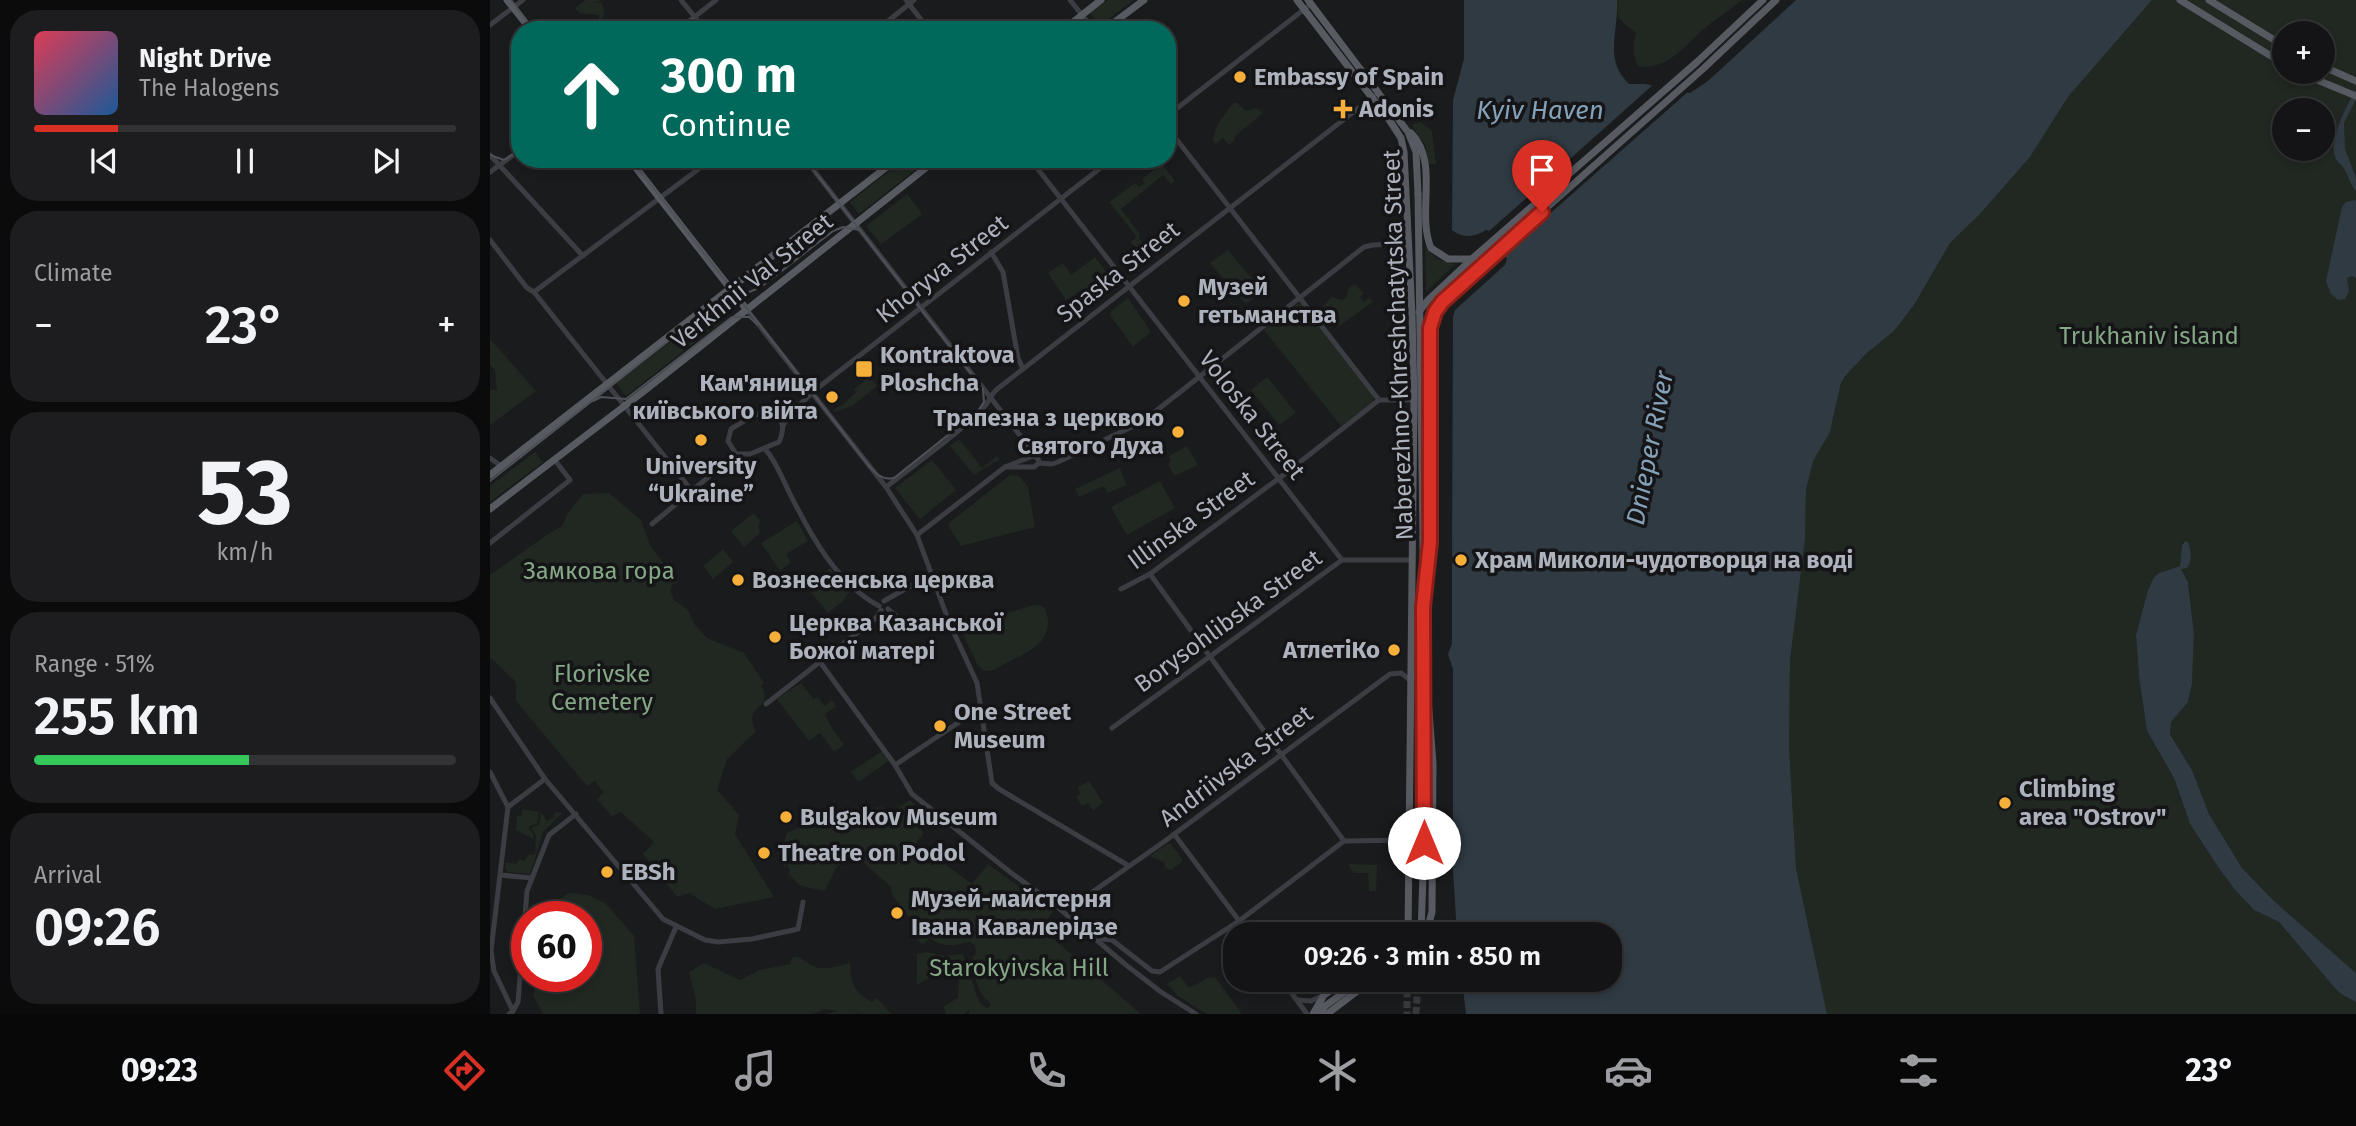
<!DOCTYPE html>
<html lang="en">
<head>
<meta charset="utf-8">
<style>
  :root { --surface:#141416; --page:#1d1d1f; --text:#f1f3f6; --muted:#9d9ea1; --line:#333335; --accent:#d93025 }
  body { margin:0; font-family:"Fira Sans",sans-serif; background:var(--page); color:var(--text); height:100vh; display:flex; flex-direction:column; font-size:26px; white-space:nowrap }
  * { box-sizing:border-box; margin:0 }
  p { font-size:23px; color:var(--muted) }
  .icon { flex:none; width:38px; height:38px; fill:none; stroke:currentColor; stroke-width:2; stroke-linecap:round; stroke-linejoin:round }
  .map { position:relative; flex:1; overflow:hidden }
  .sheet { display:flex; flex-direction:column; gap:10px; padding:10px; background:#0b0b0c; width:490px }
  .sheet>* { flex:none }
  .guide { position:absolute; left:21px; top:21px; width:665px; height:147px; border-radius:28px; box-shadow:0 4px 10px #0003,0 0 0 2px var(--line); background:#00695c; color:#fff; overflow:hidden }
  .buttons { position:absolute; left:1782px; top:21px; display:grid; gap:14px }
  .buttons a { display:grid; place-items:center; width:63px; height:63px; border-radius:50%; background:var(--surface); box-shadow:0 4px 10px #0003,0 0 0 2px var(--line); font-size:35px }
  .speed { position:absolute; left:21px; top:901px; display:flex; gap:14px; font-size:35px; font-weight:700; text-align:center }
  .speed>* { display:grid; place-content:center; width:91px; height:91px; border-radius:50%; background:var(--surface); box-shadow:0 4px 10px #0003,0 0 0 2px var(--line); line-height:1 }
  .speed .limit { border:10px solid #d22; background:#fff; color:#111 }
  .pin { position:absolute; display:grid; place-items:center; width:60px; height:60px; color:#fff; margin:-72px -30px; border-radius:50% 50% 50% 0; rotate:-45deg; box-shadow:0 0 7px #0007 }
  .pin .icon { rotate:45deg }
  .me { position:absolute; width:77px; margin:-38px; rotate:0deg; stroke-linejoin:round; filter:drop-shadow(0 0 5px #0008) }
  .turn { display:flex; align-items:center; gap:24px; height:147px; padding:0 35px; font-size:32px }
  .turn .icon { width:91px; height:91px; stroke-width:2.5 }
  .turn b { display:block; font-size:49px; line-height:60px }
  .big { font-size:52px; font-weight:600; line-height:1.1 }
  .sheet .widget { flex:1; display:flex; flex-direction:column; justify-content:center; gap:10px; min-width:0; padding:0 24px; border-radius:28px; background:var(--page) }
  .sheet .dial { align-items:center; gap:0 }
  .dial b { font-size:91px; line-height:1 }
  .song { display:flex; align-items:center; gap:21px }
  .cover { width:84px; height:84px; border-radius:10px; background:linear-gradient(135deg,hsl(350 70% 55%),hsl(210 70% 35%)) }
  .played { height:7px; border-radius:4px; background:linear-gradient(90deg,var(--accent) 20%,var(--line) 20%) }
  .keys { display:flex; justify-content:space-around; direction:ltr }
  .heat { display:flex; justify-content:space-between; align-items:center; font-size:38px; direction:ltr }
  .charge { height:10px; border-radius:5px; background:linear-gradient(90deg,#34c759 51%,var(--line) 0) }
  .trip { position:absolute; left:733px; top:922px; width:399px; height:70px; border-radius:28px; background:var(--surface); box-shadow:0 4px 10px #0003,0 0 0 2px var(--line); font-weight:600; line-height:70px; text-align:center }
  .tabs { display:flex; height:112px; justify-content:space-around; align-items:center; background:#080809; color:var(--muted) }
  .tabs .icon { width:49px; height:49px }
  .tabs .on { color:var(--accent) }
  .tabs b { font-size:32px; color:var(--text) }
  main { display:flex; flex:1; min-height:0 }
  .map>svg:first-child { display:block }
  .green { fill:#202821; fill-rule:evenodd }
  .water { fill:#303a42 }
  .pier { fill:#1a1b1d }
  .lines { fill:none; stroke-linecap:round; stroke-linejoin:round }
  .major-tunnel { stroke:#37393d; stroke-width:7; stroke-dasharray:7 3.5; stroke-linecap:butt }
  .minor { stroke:#3b3d42; stroke-width:5 }
  .major { stroke:#575a61; stroke-width:7 }
  .tram { stroke:#4e5157; stroke-width:2 }
  .major-bridge { stroke:#575a61; stroke-width:7 }
  .route-casing { stroke:#8d1f18; stroke-width:18 }
  .route { stroke:#d93025; stroke-width:12 }
  .poi-dot { fill:#f6b03a; stroke:#151518; stroke-width:2.5 }
  .labels { text-anchor:middle; dominant-baseline:central; stroke-width:7; stroke-linejoin:round; paint-order:stroke }
  .poi-label { font-size:24px; font-weight:bold; fill:#adb2bc; stroke:#151518; text-anchor:start }
  .street-label { font-size:24px; fill:#adb2bc; stroke:#151518 }
  .park-label { font-size:24px; fill:#84a785; stroke:#151518 }
  .water-label { font-size:26px; font-style:italic; fill:#84a1b7; stroke:#151518 }
</style>
</head>
<body>
<main>
<section class="sheet">
<div class="widget">
<div class="song"><i class="cover"></i><div><b>Night Drive</b><p>The Halogens</p></div></div>
<div class="played"></div>
<div class="keys"><svg class="icon" aria-label="previous" viewBox="0 0 24 24"><path d="M18 5L8 12l10 7zM5 5v14"/></svg><svg class="icon" aria-label="pause" viewBox="0 0 24 24"><path d="M8 5v14M16 5v14"/></svg><svg class="icon" aria-label="next" viewBox="0 0 24 24"><path d="M6 5l10 7-10 7zM19 5v14"/></svg></div>
</div>
<div class="widget"><p>Climate</p>
<div class="heat"><a>−</a><b class="big">23°</b><a>+</a></div>
</div>
<div class="widget dial"><b>53</b><p>km/h</p></div>
<div class="widget"><p>Range · 51%</p><b class="big">255 km</b><div class="charge"></div></div>
<div class="widget"><p>Arrival</p><b class="big">09:26</b></div>
</section>
<div class="map">
<svg width="1866" height="1014" viewBox="0 0 1866 1014">
  <rect width="100%" height="100%" fill="#1a1b1d"/>
  <g class="green">
    <path d="M96,0H109L110,2L103,3H111C118,11 111,18 112,28L109,27V15L90,13L85,8Z"/>
    <polygon points="618,0 643,0 610,26 600,13"/>
    <path d="M1127,0H1252C1242,8 1231,16 1221,23C1199,40 1179,72 1148,66C1143,55 1142,45 1146,33L1128,18Z"/>
    <path d="M1662,0H1866V973L1783,900L1752,868L1719,814L1702,770L1680,733V722L1698,701L1702,684L1704,633L1699,585L1691,568L1698,542L1695,541L1692,542L1690,566L1669,573L1664,577L1658,590L1646,635L1649,677L1657,731L1684,778L1700,824L1728,867L1745,890L1764,910L1789,922L1843,986L1851,994L1866,1002V1014H1337L1306,868L1299,747L1300,661L1315,539L1316,490L1320,468L1325,453L1343,421L1351,383L1356,375L1377,353L1404,331L1424,305L1460,243L1490,214L1540,157L1578,97ZM1794,33H1832V72H1794ZM1794,110H1832V149H1794Z"/>
    <path d="M743,103H747L756,111L766,108L773,113L745,136L744,141L739,145L733,138L726,144L723,140C726,122 734,117 743,103Z"/>
    <polygon points="931,122 942,131 946,164 939,164 935,145 923,128 923,124"/>
    <polygon points="414,159 439,159 369,214 360,202"/>
    <polygon points="672,164 685,181 681,184 673,175 631,209 649,233 649,239 656,249 649,254 641,242 647,237 619,202 645,183 649,187 655,183 652,179"/>
    <polygon points="417,194 431,212 431,215 391,244 376,226"/>
    <path d="M935,244C941,257 951,262 965,264L936,292Z"/>
    <polygon points="738,250 772,291 756,304 720,263"/>
    <polygon points="605,257 626,285 602,304 592,290 576,300 558,273 573,263 581,275"/>
    <polygon points="864,284 874,293 870,297 874,302 879,298 883,302 849,326 833,306 842,297 852,300 857,297 858,289"/>
    <polygon points="638,298 661,332 643,347 620,315 622,310"/>
    <polygon points="812,303 884,397 883,402 851,426 774,330 807,304"/>
    <polygon points="222,310 232,321 136,396 126,383"/>
    <polygon points="0,339 46,391 0,425 0,390 7,390 5,370 0,365"/>
    <polygon points="777,377 806,413 789,425 761,390"/>
    <polygon points="377,379 380,381 382,380 387,386 362,406 345,412 343,410 355,403 366,392 364,389"/>
    <polygon points="469,439 492,468 507,456 510,459 484,475 460,446"/>
    <polygon points="697,446 708,465 684,476 678,464 681,462 679,456"/>
    <polygon points="45,452 53,462 0,502 0,486"/>
    <polygon points="442,460 466,490 430,519 405,488"/>
    <polygon points="630,468 637,485 618,493 614,486 589,497 585,489"/>
    <polygon points="520,475 529,476 538,487 545,527 471,546 459,527 459,523"/>
    <polygon points="670,481 685,508 637,535 621,507"/>
    <path d="M119,493L151,520L160,545L187,582L182,585L180,590L184,600L197,609L205,625L217,638L254,653L274,683L271,686C286,710 250,705 266,731L237,759L227,790L249,815L245,834L284,897L225,909L199,893L187,897L153,854L164,842L131,812L122,816L107,800L113,792L105,781L97,786L26,701V682L0,657V575L55,536L72,526L78,513L93,494Z"/>
    <polygon points="264,513 271,522 268,525 270,533 254,547 241,531"/>
    <polygon points="307,521 318,541 296,554 301,562 290,571 271,543"/>
    <polygon points="233,549 243,562 223,579 213,566"/>
    <polygon points="340,568 360,591 353,601 338,613 317,587"/>
    <path d="M544,605L552,606C557,610 557,614 558,621C559,644 536,653 518,662C512,665 504,671 498,671C492,671 492,669 488,666L471,630L472,626Z"/>
    <polygon points="311,683 324,700 328,697 334,706 342,700 346,706 335,714 340,725 354,745 344,752 330,733 319,741 287,699"/>
    <polygon points="392,751 399,761 368,782 361,772"/>
    <polygon points="599,781 613,803 603,810 598,803 592,806 586,797 591,793 587,788"/>
    <path d="M420,800L431,811L424,821L434,833L422,848L442,866L448,859L482,884L498,864L563,911L551,928L651,1014H479V1010L474,1014H456L454,1006L468,998L469,980L454,971L427,985V954L437,952L454,956L473,954L488,999L491,1004L498,1008L501,1004C487,993 484,975 482,958L486,954L485,945L479,942C464,946 453,948 440,938L432,945L419,929L424,923L402,895L401,887L362,852L346,868L335,891L315,887L308,884L298,873L300,871L297,865L294,867L287,852L296,848L294,842L297,833L313,826L324,828L349,821V811L392,807L401,813Z"/>
    <polygon points="32,809 49,812 47,823 38,827 44,835 43,839 26,830 27,816 32,816"/>
    <polygon points="65,812 72,813 53,832 40,874 18,872 15,868 16,862 26,864 29,859 34,861 38,855 45,854 46,835 41,828 49,825 51,813 57,821 63,818"/>
    <polygon points="678,844 681,844 693,861 681,870 675,868 674,862 660,856"/>
    <polygon points="858,864 887,865 886,891 879,891 878,873 864,873"/>
    <path d="M82,893L98,895L115,903L144,936L150,1014H53L43,995L47,977L96,976V917H61C65,905 69,895 82,893Z"/>
    <path d="M303,957H309C329,973 337,969 360,963C361,984 364,992 382,1002L387,998L401,1014H369L363,1011L367,1014H335L348,1011L334,1009L323,1014H206V1000L199,972L214,963L250,980L270,970L300,964Z"/>
    <path d="M690,976L698,987C708,986 714,977 725,977L752,1014H717L688,996L677,984Z"/>
  </g>
  <g class="water">
    <path d="M974,0H1127C1129,32 1113,59 1139,84H1155L1200,93L1218,81L1306,0H1662L1578,97L1540,157L1490,214L1460,243L1424,305L1404,331L1377,353L1356,375L1351,383L1340,432L1323,461L1316,490L1315,539L1300,661L1299,747L1306,868L1337,1014H976L972,980H1120V934H967L963,871V669L958,654L962,644V563L972,566L977,560L972,554L962,557L963,317L965,310L1015,265L1017,259L1004,232L996,230C985,237 973,239 962,230L963,100L974,59Z"/>
    <path d="M1866,90V99L1854,123L1855,149L1866,178V191C1860,184 1860,180 1856,172C1854,166 1849,164 1846,159C1837,143 1857,104 1866,90Z"/>
    <polygon points="1866,200 1866,278 1862,276 1857,278 1859,291 1855,299 1848,300 1841,294 1836,281 1852,207 1856,202"/>
    <path d="M1695,541L1698,542C1701,551 1703,560 1697,568L1691,569L1698,582L1704,633L1702,684L1698,702L1681,722L1680,734L1702,770L1719,814L1752,868L1783,900L1866,973V1002L1851,994L1843,986L1789,922L1764,910L1745,890L1728,867L1700,824L1684,778L1657,731L1649,677L1646,635L1658,590L1664,577L1669,573L1690,566L1692,545Z"/>
  </g>
  <polygon class="pier" points="1165,83 1200,90 1012,256 1003,236 997,233"/>
  <g class="lines">
    <g class="major-tunnel">
      <polyline points="917,980 917,1014"/>
      <polyline points="926,1014 928,980"/>
    </g>
    <g class="minor">
      <polyline points="191,0 215,30"/>
      <polyline points="416,0 439,30"/>
      <polyline points="580,0 604,30"/>
      <polyline points="0,25 33,0"/>
      <polyline points="188,30 226,0"/>
      <polyline points="387,30 424,0"/>
      <polyline points="677,116 821,4"/>
      <polyline points="677,127 889,400"/>
      <polyline points="0,155 93,256"/>
      <polyline points="315,159 539,447 543,456 548,458 549,463"/>
      <polyline points="540,159 852,560"/>
      <polyline points="0,172 30,150"/>
      <polyline points="0,240 37,288 44,292 202,491"/>
      <polyline points="501,252 513,272 528,358 533,369"/>
      <polyline points="44,292 222,159"/>
      <polyline points="257,310 396,487 427,535 459,622 487,683 502,783 509,789 639,866"/>
      <polyline points="889,400 924,400"/>
      <path d="M284,413C295,420 294,431 289,442L260,454H246L238,441L241,429C251,423 263,414 275,412C284,411 290,415 299,411"/>
      <polyline points="293,426 298,415 329,387 622,159"/>
      <path d="M275,449C286,461 292,478 299,492C320,534 346,583 389,606"/>
      <polyline points="0,458 11,466"/>
      <polyline points="549,463 562,464 568,462 652,422 874,247 883,245 919,243"/>
      <polyline points="515,467 544,467 549,463"/>
      <path d="M396,487C429,461 465,437 494,407C499,402 500,396 506,390L884,96"/>
      <polyline points="162,524 246,454"/>
      <polyline points="427,535 515,467 543,456"/>
      <polyline points="0,543 80,480 64,459"/>
      <polyline points="660,574 854,841"/>
      <polyline points="631,589 660,574 796,473 889,400"/>
      <polyline points="394,601 442,574"/>
      <path d="M398,609C419,628 431,633 459,622"/>
      <polyline points="330,662 405,765 422,794 520,872 564,904 636,965 671,992 706,1014"/>
      <polyline points="0,698 55,779 173,919 215,940 228,942 262,939 308,929 313,902"/>
      <polyline points="276,704 386,618 391,610"/>
      <polyline points="622,728 852,560 923,560"/>
      <polyline points="405,765 490,708"/>
      <polyline points="0,772 18,807 1,951 4,971 23,1011"/>
      <polyline points="18,807 55,779"/>
      <polyline points="684,834 759,934"/>
      <polyline points="11,875 42,878"/>
      <polyline points="591,900 675,841 900,674 911,673 920,680"/>
      <polyline points="603,938 622,940 662,971 670,972 749,921 854,841 921,840"/>
      <polyline points="792,980 817,1014"/>
      <polyline points="808,1000 821,1001 834,995"/>
      <polyline points="19,1014 23,1011 28,1002 37,891 59,835 86,814"/>
      <polyline points="171,1014 168,969 186,927"/>
    </g>
    <g class="major">
      <polyline points="17,0 41,30"/>
      <polyline points="807,0 900,121 911,138 914,152 922,314 924,400 918,934"/>
      <polyline points="818,0 918,132 926,152 928,194"/>
      <polyline points="1690,0 1794,64"/>
      <polyline points="1719,0 1794,46"/>
      <polyline points="573,30 611,0"/>
      <polyline points="614,30 654,0"/>
      <polyline points="1832,66 1866,81"/>
      <polyline points="1808,72 1866,96"/>
      <path d="M921,133C950,163 926,212 941,248L958,259H981"/>
      <polyline points="139,159 257,310"/>
      <polyline points="929,312 938,300 983,258 1207,62 1273,0"/>
      <polyline points="0,475 407,159"/>
      <polyline points="0,509 158,388 447,159"/>
      <polyline points="933,566 933,538"/>
      <polyline points="933,607 940,542 940,328 948,307 991,266 1214,68 1286,0"/>
      <polyline points="931,934 934,843 933,603"/>
      <polyline points="936,934 942,912 943,764 938,698"/>
      <polyline points="823,1014 834,995 856,980"/>
      <polyline points="830,1014 835,1006 871,980"/>
      <polyline points="837,1014 882,980"/>
    </g>
    <g class="tram">
      <polyline points="21,0 44,30"/>
      <polyline points="185,30 196,21 203,19 210,22 215,30"/>
      <polyline points="0,155 14,160 30,150"/>
      <path d="M141,159L376,462C384,472 391,481 404,478L488,411L494,402L493,389L315,159"/>
      <polyline points="103,401 111,397 136,399 242,317 259,317 267,324"/>
      <polyline points="0,481 219,309 271,287 343,231 353,227 370,230"/>
    </g>
    <polyline class="major-bridge" points="928,194 933,538"/>
  </g>
  <g class="lines">
    <defs>
      <polyline id="route" points="934,843 933,607 940,542 940,328 945,312 952,302 1052,212"/>
    </defs>
    <use href="#route" class="route-casing"/>
    <use href="#route" class="route"/>
  </g>
  <g class="poi-dot">
    <circle cx="750" cy="77" r="7"/>
    <path d="M849.5 98.5h7v7h7v7h-7v7h-7v-7h-7v-7h7z"/>
    <circle cx="694" cy="301" r="7"/>
    <rect x="365" y="360" width="18" height="18" rx="3.5"/>
    <circle cx="342" cy="397" r="7"/>
    <circle cx="688" cy="432" r="7"/>
    <circle cx="211" cy="440" r="7"/>
    <circle cx="971" cy="560" r="7"/>
    <circle cx="248" cy="580" r="7"/>
    <circle cx="285" cy="637" r="7"/>
    <circle cx="904" cy="650" r="7"/>
    <circle cx="450" cy="726" r="7"/>
    <circle cx="1515" cy="803" r="7"/>
    <circle cx="296" cy="817" r="7"/>
    <circle cx="274" cy="853" r="7"/>
    <circle cx="117" cy="872" r="7"/>
    <circle cx="407" cy="913" r="7"/>
  </g>
  <g class="labels">
    <g class="poi-label">
      <text x="764" y="77">Embassy of Spain</text>
      <text x="869" y="109">Adonis</text>
      <text x="708" y="287">Музей<tspan x="708" dy="28">гетьманства</tspan></text>
      <text x="390" y="355">Kontraktova<tspan x="390" dy="28">Ploshcha</tspan></text>
      <text x="328" y="383" text-anchor="end">Кам'яниця<tspan x="328" dy="28">київського війта</tspan></text>
      <text x="674" y="418" text-anchor="end">Трапезна з церквою<tspan x="674" dy="28">Святого Духа</tspan></text>
      <text x="211" y="466" text-anchor="middle">University<tspan x="211" dy="28">“Ukraine”</tspan></text>
      <text x="985" y="560">Храм Миколи-чудотворця на воді</text>
      <text x="262" y="580">Вознесенська церква</text>
      <text x="299" y="623">Церква Казанської<tspan x="299" dy="28">Божої матері</tspan></text>
      <text x="890" y="650" text-anchor="end">АтлетіКо</text>
      <text x="464" y="712">One Street<tspan x="464" dy="28">Museum</tspan></text>
      <text x="1529" y="789">Climbing<tspan x="1529" dy="28">area "Ostrov"</tspan></text>
      <text x="310" y="817">Bulgakov Museum</text>
      <text x="288" y="853">Theatre on Podol</text>
      <text x="131" y="872">EBSh</text>
      <text x="421" y="899">Музей-майстерня<tspan x="421" dy="28">Івана Кавалерідзе</tspan></text>
    </g>
    <g class="street-label">
      <text transform="translate(452 269) rotate(-38)">Khoryva Street</text>
      <text transform="translate(628 272) rotate(-38)">Spaska Street</text>
      <text transform="translate(262 281) rotate(-39)">Verkhnii Val Street</text>
      <text transform="translate(908 345) rotate(-92)">Naberezhno-Khreshchatytska Street</text>
      <text transform="translate(762 415) rotate(52)">Voloska Street</text>
      <text transform="translate(701 520) rotate(-36)">Illinska Street</text>
      <text transform="translate(738 621) rotate(-36)">Borysohlibska Street</text>
      <text transform="translate(746 766) rotate(-37)">Andriivska Street</text>
    </g>
    <g class="park-label">
      <text x="1659" y="336">Trukhaniv island</text>
      <text x="109" y="571">Замкова гора</text>
      <text x="112" y="674">Florivske<tspan x="112" dy="28">Cemetery</tspan></text>
      <text x="529" y="968">Starokyivska Hill</text>
    </g>
    <g class="water-label">
      <text x="1050" y="110">Kyiv Haven</text>
      <text transform="translate(1160 448) rotate(-79)">Dnieper River</text>
    </g>
  </g>
</svg>
<div class="buttons">
<a>+</a>
<a>−</a>
</div>
<div class="speed"><div class="limit">60</div></div>
<div class="pin" style="left:1052px;top:212px;background:#d93025"><svg class="icon" aria-label="arrive" viewBox="0 0 24 24"><path d="M6 21V4h12l-3 4 3 4H6"/></svg></div>
<svg class="me" style="left:934px;top:843px" viewBox="-20 -20 40 40"><circle r="19" fill="#fff"/><path d="M0-13L10 11 0 6-10 11z" fill="#d93025"/></svg>
<div class="trip">09:26 · 3 min · 850 m</div>
<div class="guide">
<div class="turn"><svg class="icon" aria-label="ahead" viewBox="0 0 24 24"><path d="M12 20V5M6 11l6-6 6 6"/></svg><div><b>300 m</b>Continue</div></div>
</div>
</div>
</main>
<nav class="tabs">
<b>09:23</b>
<svg class="icon on" aria-label="directions" viewBox="0 0 24 24"><path d="M12 3l9 9-9 9-9-9zM9 14v-3h6M13 9l2 2-2 2"/></svg>
<svg class="icon" aria-label="music" viewBox="0 0 24 24"><path d="M9 18V5l10-2v13"/><circle cx="6" cy="18" r="3"/><circle cx="16" cy="16" r="3"/></svg>
<svg class="icon" aria-label="phone" viewBox="0 0 24 24"><path d="M5 4h4l2 5-3 2q2 4 5 5l2-3 5 2v4C11 20 4 13 5 4z"/></svg>
<svg class="icon" aria-label="climate" viewBox="0 0 24 24"><path d="M12 3v18M4 7l16 10M4 17L20 7"/></svg>
<svg class="icon" aria-label="car" viewBox="0 0 24 24"><path d="M5 17H2v-5l4-1 3-4h7l3 4 3 1v5h-3M9 17h6M6 11h13"/><circle cx="7" cy="17" r="2"/><circle cx="17" cy="17" r="2"/></svg>
<svg class="icon" aria-label="filters" viewBox="0 0 24 24"><path d="M4 7h16M4 17h16"/><circle cx="9" cy="7" r="2"/><circle cx="15" cy="17" r="2"/></svg>
<b>23°</b>
</nav>
</body>
</html>
